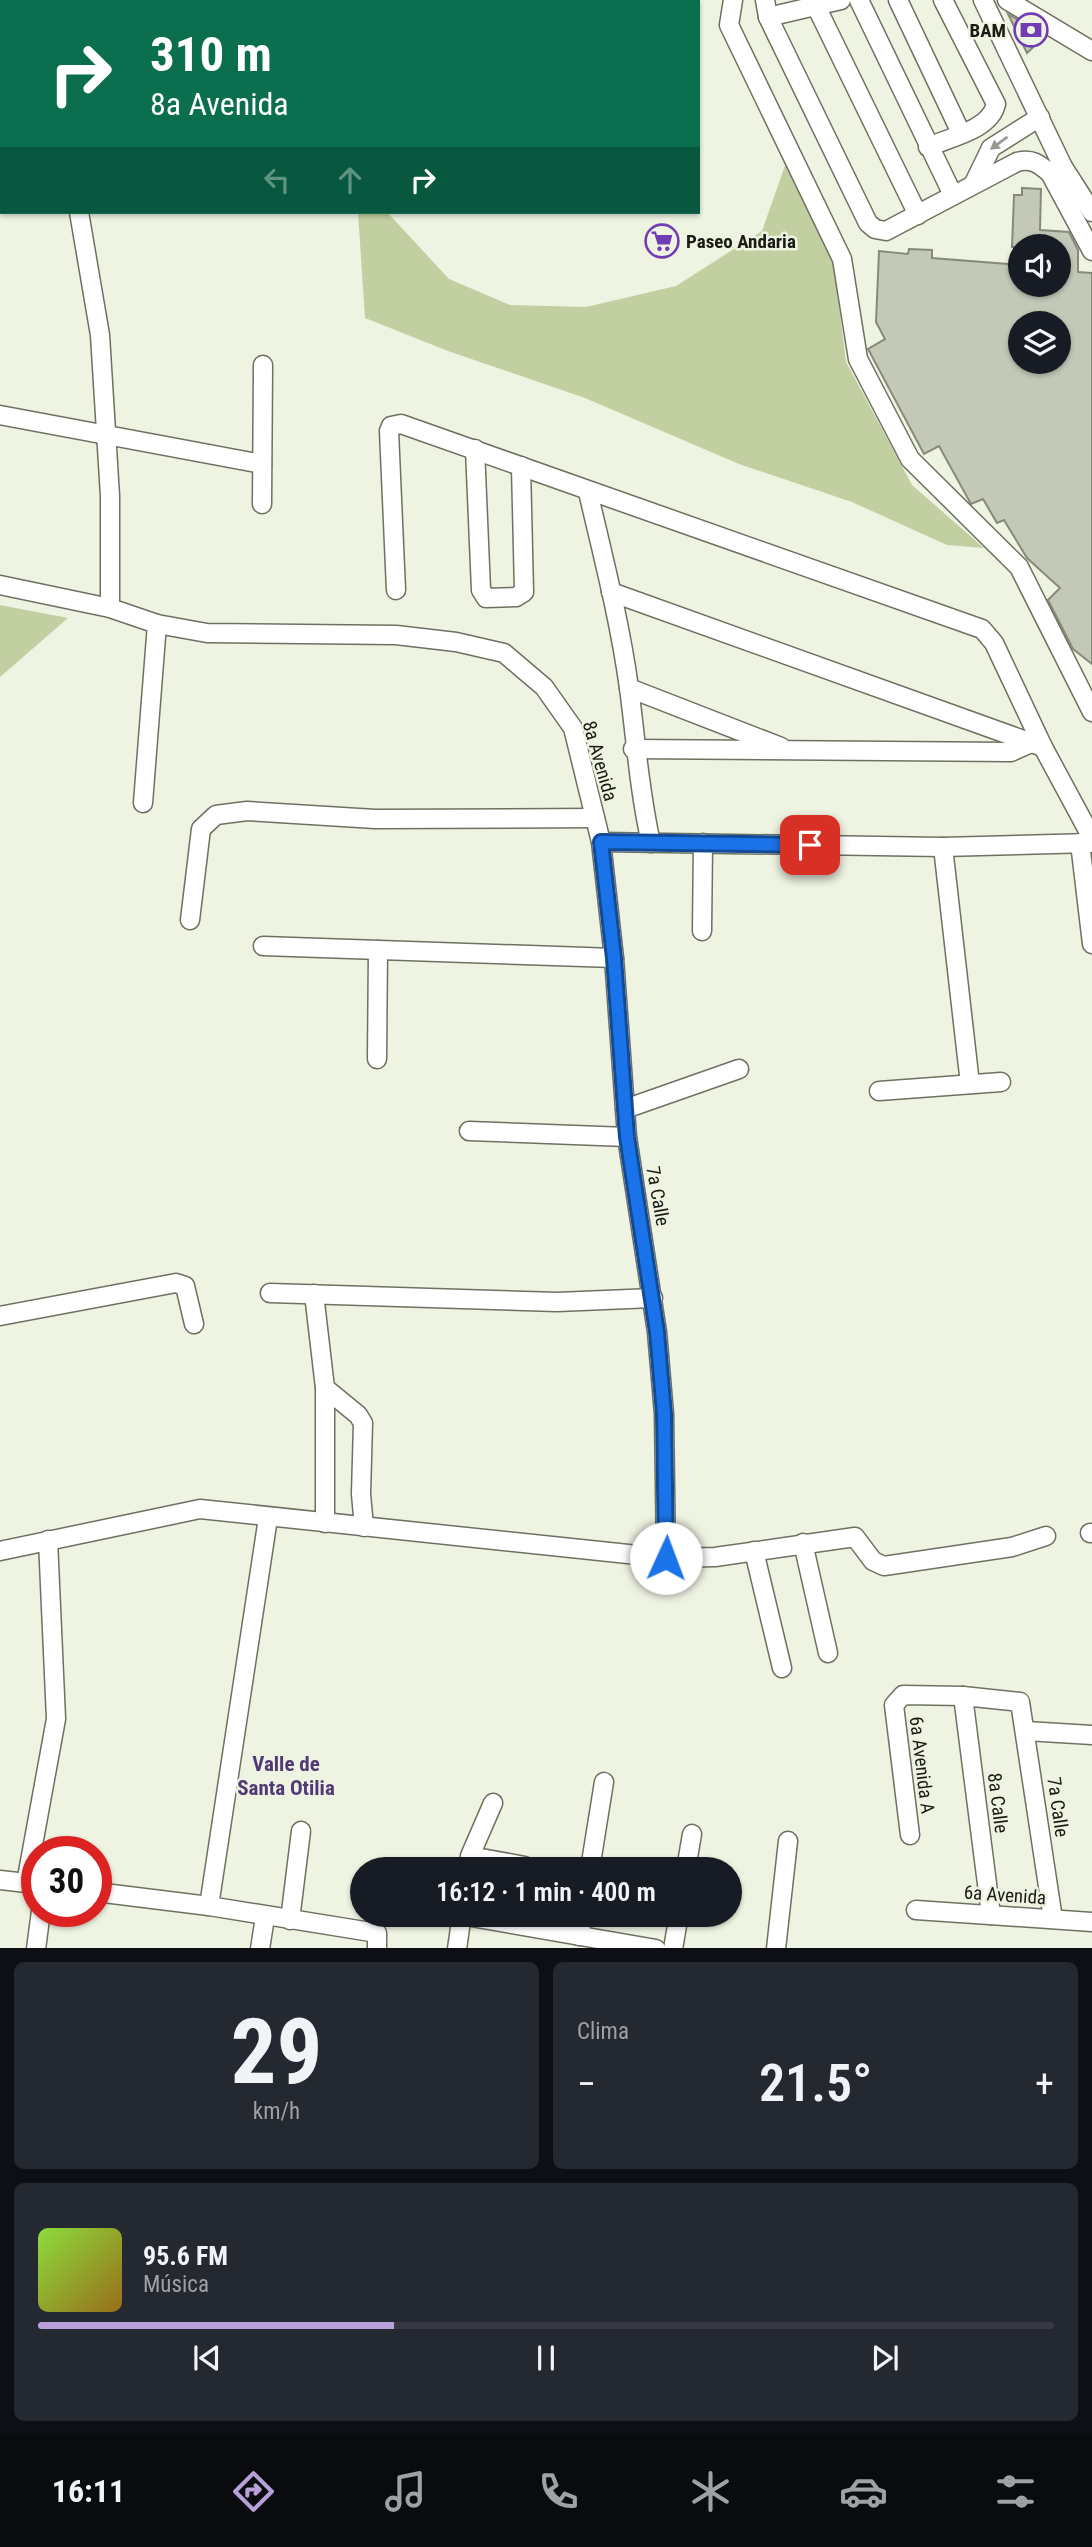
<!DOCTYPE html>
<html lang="es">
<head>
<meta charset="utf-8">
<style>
  :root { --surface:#171b24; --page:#242831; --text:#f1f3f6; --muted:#9ea1a6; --line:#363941; --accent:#b8a1d8 }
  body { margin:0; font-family:"Roboto Condensed",sans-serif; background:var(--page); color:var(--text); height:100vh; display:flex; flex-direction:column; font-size:26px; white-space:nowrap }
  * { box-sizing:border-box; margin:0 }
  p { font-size:23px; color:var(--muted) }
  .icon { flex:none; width:38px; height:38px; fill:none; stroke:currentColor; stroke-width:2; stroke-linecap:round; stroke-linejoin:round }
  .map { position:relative; height:1948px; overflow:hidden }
  .panel { display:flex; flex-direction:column; gap:14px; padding:14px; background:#0d0f14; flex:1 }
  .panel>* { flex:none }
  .hud { position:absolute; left:0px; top:0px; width:700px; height:214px; box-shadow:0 2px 5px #0004; background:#0b6e4f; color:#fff; overflow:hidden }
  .fabs { position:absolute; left:1008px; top:234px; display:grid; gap:14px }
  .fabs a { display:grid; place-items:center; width:63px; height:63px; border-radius:50%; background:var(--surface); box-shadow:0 2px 5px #0004; font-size:35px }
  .speed { position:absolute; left:21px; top:1836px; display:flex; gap:14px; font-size:35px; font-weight:700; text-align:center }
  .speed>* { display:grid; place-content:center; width:91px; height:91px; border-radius:50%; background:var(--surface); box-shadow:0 2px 5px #0004; line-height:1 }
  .speed .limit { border:10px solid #d22; background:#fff; color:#111 }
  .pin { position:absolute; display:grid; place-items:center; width:60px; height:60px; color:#fff; margin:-30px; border-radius:14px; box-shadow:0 4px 10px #0006 }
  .me { position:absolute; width:77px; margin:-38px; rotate:2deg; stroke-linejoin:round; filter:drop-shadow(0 0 5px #0008) }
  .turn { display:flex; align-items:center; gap:24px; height:147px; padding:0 35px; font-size:32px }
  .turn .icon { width:91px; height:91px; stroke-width:2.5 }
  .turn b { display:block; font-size:49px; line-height:60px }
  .lanes { display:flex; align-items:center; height:66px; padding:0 35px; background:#0003; justify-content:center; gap:35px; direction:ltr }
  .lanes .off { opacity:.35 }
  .big { font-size:52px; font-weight:600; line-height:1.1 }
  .panel .card { flex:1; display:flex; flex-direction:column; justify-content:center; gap:10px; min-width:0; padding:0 24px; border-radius:10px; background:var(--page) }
  .panel .dial { align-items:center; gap:0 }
  .dial b { font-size:91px; line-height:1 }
  .song { display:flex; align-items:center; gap:21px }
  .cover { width:84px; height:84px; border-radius:10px; background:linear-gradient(135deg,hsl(90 70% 55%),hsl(40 70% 35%)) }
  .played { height:7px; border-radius:4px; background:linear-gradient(90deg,var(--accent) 35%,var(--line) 35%) }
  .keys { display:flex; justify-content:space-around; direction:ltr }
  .heat { display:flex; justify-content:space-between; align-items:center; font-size:38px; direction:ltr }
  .panel .tiles { flex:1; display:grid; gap:14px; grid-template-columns:1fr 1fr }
  .card:last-child { grid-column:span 2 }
  .trip { position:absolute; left:350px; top:1857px; width:392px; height:70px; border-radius:35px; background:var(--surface); box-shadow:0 2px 5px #0004; font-weight:600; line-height:70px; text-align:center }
  .menu { display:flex; height:112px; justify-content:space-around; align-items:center; background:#090b0e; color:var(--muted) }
  .menu .icon { width:49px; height:49px }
  .menu .current { color:var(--accent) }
  .menu b { font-size:32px; color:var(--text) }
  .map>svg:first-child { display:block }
  .green { fill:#c2cfa1 }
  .building { fill:#c3c8b7; stroke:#868a7a; stroke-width:2; fill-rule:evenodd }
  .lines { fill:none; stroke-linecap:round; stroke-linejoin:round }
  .minor-casing { stroke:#6c7161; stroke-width:21 }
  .minor { stroke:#fff; stroke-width:18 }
  .oneway { fill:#989896 }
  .route-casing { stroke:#114b97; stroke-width:18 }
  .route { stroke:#1a73e8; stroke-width:12 }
  .labels { text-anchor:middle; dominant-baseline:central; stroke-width:5; stroke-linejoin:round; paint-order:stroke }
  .poi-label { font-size:19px; font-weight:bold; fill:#191b15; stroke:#eef3e2; text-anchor:end }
  .street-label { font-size:19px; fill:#191b15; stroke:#eef3e2 }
  .neighbourhood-label { font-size:21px; font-weight:bold; fill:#513975; stroke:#eef3e2 }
</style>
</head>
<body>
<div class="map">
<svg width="1092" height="1949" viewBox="0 0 1092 1949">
  <rect width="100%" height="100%" fill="#eef3e2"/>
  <g class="green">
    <polygon points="787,160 834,265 846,362 912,485 984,548 947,545 852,502 739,464 585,398 448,351 365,318 358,212 387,212 449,279 510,305 586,307 676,286 762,231"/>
    <polygon points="0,605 68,618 0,677"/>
  </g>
  <g class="building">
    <polygon points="1008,14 1045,36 1027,53"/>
    <path d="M1022,188L1041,189L1040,230L1069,232L1078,250V272L1092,273V664L1073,649L1048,600L1060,588L1027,558L1004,520L997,523L983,499L971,504L939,446L924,454L868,349L885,339L876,322L879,251L908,254L909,249L932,250V258L1020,265V285H1059V247H1012L1014,195H1022ZM1020,324H1059V362H1020Z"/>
  </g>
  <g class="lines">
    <defs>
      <g id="minor">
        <polyline points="733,0 729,25 842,259 858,359 910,459 1019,567 1092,712"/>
        <path d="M765,0L768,17L868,223L875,229L886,231L1017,162C1032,158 1039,164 1050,173L1063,167"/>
        <polyline points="859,0 953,195"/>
        <polyline points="898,0 961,133"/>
        <polyline points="983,0 1063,167 1092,212"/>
        <polyline points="1007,0 1092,51"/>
        <polyline points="816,6 918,215"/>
        <polyline points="768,17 841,0"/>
        <polyline points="0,28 2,33"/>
        <path d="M928,147C951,137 990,130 996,104L943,0"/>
        <polyline points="1050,173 1092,251"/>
        <polyline points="974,183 991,148 1040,117"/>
        <polyline points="79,212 100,335 110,496 110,608"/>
        <polyline points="0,415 262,464"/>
        <polyline points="475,449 481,590 486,598 516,597 524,592 521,466"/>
        <path d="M588,492C603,556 620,622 629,688C636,740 639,790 651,843"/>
        <polyline points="262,504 263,365"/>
        <polyline points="0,585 110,608 157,624 207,633 396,635 456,642 504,653 544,687 573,728 601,842 614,958 627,1137 657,1332 664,1414 666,1558"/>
        <polyline points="396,590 389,431 391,426 401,424 982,629 994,643 1043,747 1092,838"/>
        <polyline points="611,592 1043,747"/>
        <polyline points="629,688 781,747"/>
        <polyline points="633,749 1011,752 1031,743"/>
        <polyline points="143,803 157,624"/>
        <polyline points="601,842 943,847 1092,843"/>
        <polyline points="1080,843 1092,944"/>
        <polyline points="943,847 970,1084"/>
        <polyline points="190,920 201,829 216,815 247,811 375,819 595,818"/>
        <polyline points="702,931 703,843"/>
        <polyline points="263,946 614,958"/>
        <polyline points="377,1059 378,950"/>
        <polyline points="879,1091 1001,1082"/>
        <polyline points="625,1109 739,1069"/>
        <polyline points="469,1131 627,1137"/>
        <polyline points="270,1293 557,1302 653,1298"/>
        <polyline points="314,1294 325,1388 325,1523"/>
        <polyline points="0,1316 176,1283 185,1286 194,1324"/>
        <polyline points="325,1388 358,1415 363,1423 361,1494 364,1527"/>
        <polyline points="1090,1533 1092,1533"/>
        <polyline points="803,1543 828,1653"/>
        <polyline points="0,1551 200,1509 666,1558 715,1557 855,1537 873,1561 884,1566 1012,1547 1046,1536"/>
        <polyline points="754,1551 782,1668"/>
        <polyline points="963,1696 991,1915"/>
        <polyline points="1026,1731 1092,1735"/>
        <polyline points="493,1803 470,1856 525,1866"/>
        <polyline points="910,1835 894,1705 903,1695 963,1696 1020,1702 1053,1919"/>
        <polyline points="590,1869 604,1782"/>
        <polyline points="686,1869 692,1834"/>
        <polyline points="0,1880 35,1884"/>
        <polyline points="26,1883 56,1719 48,1540"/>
        <polyline points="96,1892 209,1906 377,1933 377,1949"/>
        <polyline points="209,1906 268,1518"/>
        <polyline points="916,1910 1092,1922"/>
        <polyline points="454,1914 656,1949"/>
        <polyline points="290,1920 301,1831"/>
        <polyline points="579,1936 583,1914"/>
        <polyline points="36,1949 41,1911"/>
        <polyline points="260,1949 265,1917"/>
        <polyline points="457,1949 462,1914"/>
        <polyline points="673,1949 679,1914"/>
        <polyline points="776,1949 788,1841"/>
      </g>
    </defs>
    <use href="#minor" class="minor-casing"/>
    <use href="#minor" class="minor"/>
  </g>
  <defs><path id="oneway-solid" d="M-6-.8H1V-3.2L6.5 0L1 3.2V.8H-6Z" transform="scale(1.75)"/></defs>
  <use class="oneway" href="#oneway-solid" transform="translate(999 143) rotate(144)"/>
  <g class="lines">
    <defs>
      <polyline id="route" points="666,1558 664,1414 657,1332 627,1137 614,958 601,842 810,845"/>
    </defs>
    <use href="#route" class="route-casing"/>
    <use href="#route" class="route"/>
  </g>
  <defs>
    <symbol id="bank-ring" viewBox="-11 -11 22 22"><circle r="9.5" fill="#eef3e2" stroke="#723db3" stroke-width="1.5"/><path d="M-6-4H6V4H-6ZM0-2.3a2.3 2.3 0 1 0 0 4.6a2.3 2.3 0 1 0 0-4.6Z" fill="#723db3"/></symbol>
    <symbol id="supermarket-ring" viewBox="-11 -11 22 22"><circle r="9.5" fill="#eef3e2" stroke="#723db3" stroke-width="1.5"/><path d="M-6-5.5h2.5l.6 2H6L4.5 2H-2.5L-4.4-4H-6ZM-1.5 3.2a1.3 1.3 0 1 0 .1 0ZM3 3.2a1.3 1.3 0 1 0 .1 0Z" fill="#723db3"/></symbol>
  </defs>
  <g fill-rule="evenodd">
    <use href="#bank-ring" x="1012" y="11" width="38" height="38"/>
    <use href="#supermarket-ring" x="643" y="222" width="38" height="38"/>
  </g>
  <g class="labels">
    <g class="poi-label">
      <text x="1006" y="30">BAM</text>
      <text x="686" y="241" text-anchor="start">Paseo Andaria</text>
    </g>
    <g class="street-label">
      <text transform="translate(600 761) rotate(74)">8a Avenida</text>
      <text transform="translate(658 1196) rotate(80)">7a Calle</text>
      <text transform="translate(922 1765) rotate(83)">6a Avenida A</text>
      <text transform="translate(998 1803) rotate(83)">8a Calle</text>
      <text transform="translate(1058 1807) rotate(82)">7a Calle</text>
      <text transform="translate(1005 1895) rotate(4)">6a Avenida</text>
    </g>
    <g class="neighbourhood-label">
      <text x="286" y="1764">Valle de<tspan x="286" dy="24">Santa Otilia</tspan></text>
    </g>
  </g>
</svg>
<div class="fabs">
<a><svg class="icon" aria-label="sound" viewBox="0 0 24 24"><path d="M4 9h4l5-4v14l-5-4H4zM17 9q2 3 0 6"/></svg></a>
<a><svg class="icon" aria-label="layers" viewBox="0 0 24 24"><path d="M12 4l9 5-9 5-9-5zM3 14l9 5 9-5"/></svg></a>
</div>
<div class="speed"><div class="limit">30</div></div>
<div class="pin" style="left:810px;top:845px;background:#d93025"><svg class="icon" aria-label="arrive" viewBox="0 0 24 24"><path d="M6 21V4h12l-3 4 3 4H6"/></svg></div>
<svg class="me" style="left:666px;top:1558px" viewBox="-20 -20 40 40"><circle r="19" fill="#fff"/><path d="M0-13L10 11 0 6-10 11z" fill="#1a73e8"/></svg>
<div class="trip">16:12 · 1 min · 400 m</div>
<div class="hud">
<div class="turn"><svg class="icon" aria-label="right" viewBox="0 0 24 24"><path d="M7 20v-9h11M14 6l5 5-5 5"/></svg><div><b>310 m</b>8a Avenida</div></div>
<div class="lanes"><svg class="icon off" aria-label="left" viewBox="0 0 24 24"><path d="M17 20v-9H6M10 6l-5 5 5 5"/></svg><svg class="icon off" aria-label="ahead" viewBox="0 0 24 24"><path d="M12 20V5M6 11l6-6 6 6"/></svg><svg class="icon" aria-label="right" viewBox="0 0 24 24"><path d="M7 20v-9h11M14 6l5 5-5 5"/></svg></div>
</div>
</div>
<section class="panel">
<div class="tiles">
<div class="card dial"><b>29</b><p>km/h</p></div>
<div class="card"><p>Clima</p>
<div class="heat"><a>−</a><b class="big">21.5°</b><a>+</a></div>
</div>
<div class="card">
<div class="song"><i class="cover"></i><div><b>95.6 FM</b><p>Música</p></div></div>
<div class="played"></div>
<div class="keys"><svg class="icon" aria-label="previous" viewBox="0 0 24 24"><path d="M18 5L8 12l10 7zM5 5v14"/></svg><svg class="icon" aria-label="pause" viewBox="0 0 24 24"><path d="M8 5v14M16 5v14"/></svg><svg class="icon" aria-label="next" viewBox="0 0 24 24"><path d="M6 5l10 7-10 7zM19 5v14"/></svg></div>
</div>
</div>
</section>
<nav class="menu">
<b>16:11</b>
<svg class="icon current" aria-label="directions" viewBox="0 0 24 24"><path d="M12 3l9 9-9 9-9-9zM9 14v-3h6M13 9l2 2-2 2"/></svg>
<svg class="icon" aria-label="music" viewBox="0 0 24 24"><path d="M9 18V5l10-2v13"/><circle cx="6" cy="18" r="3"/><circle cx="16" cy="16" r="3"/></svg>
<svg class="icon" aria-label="phone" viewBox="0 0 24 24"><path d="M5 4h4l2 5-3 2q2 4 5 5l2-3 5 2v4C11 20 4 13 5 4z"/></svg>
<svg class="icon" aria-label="climate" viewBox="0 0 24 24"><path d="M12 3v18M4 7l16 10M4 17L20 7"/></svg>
<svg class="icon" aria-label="car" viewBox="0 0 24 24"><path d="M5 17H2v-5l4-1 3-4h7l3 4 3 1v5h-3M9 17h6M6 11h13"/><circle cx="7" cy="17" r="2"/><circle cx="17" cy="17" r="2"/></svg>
<svg class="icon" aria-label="filters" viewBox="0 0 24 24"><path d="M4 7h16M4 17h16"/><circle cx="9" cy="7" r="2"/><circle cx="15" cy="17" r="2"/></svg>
</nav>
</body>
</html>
